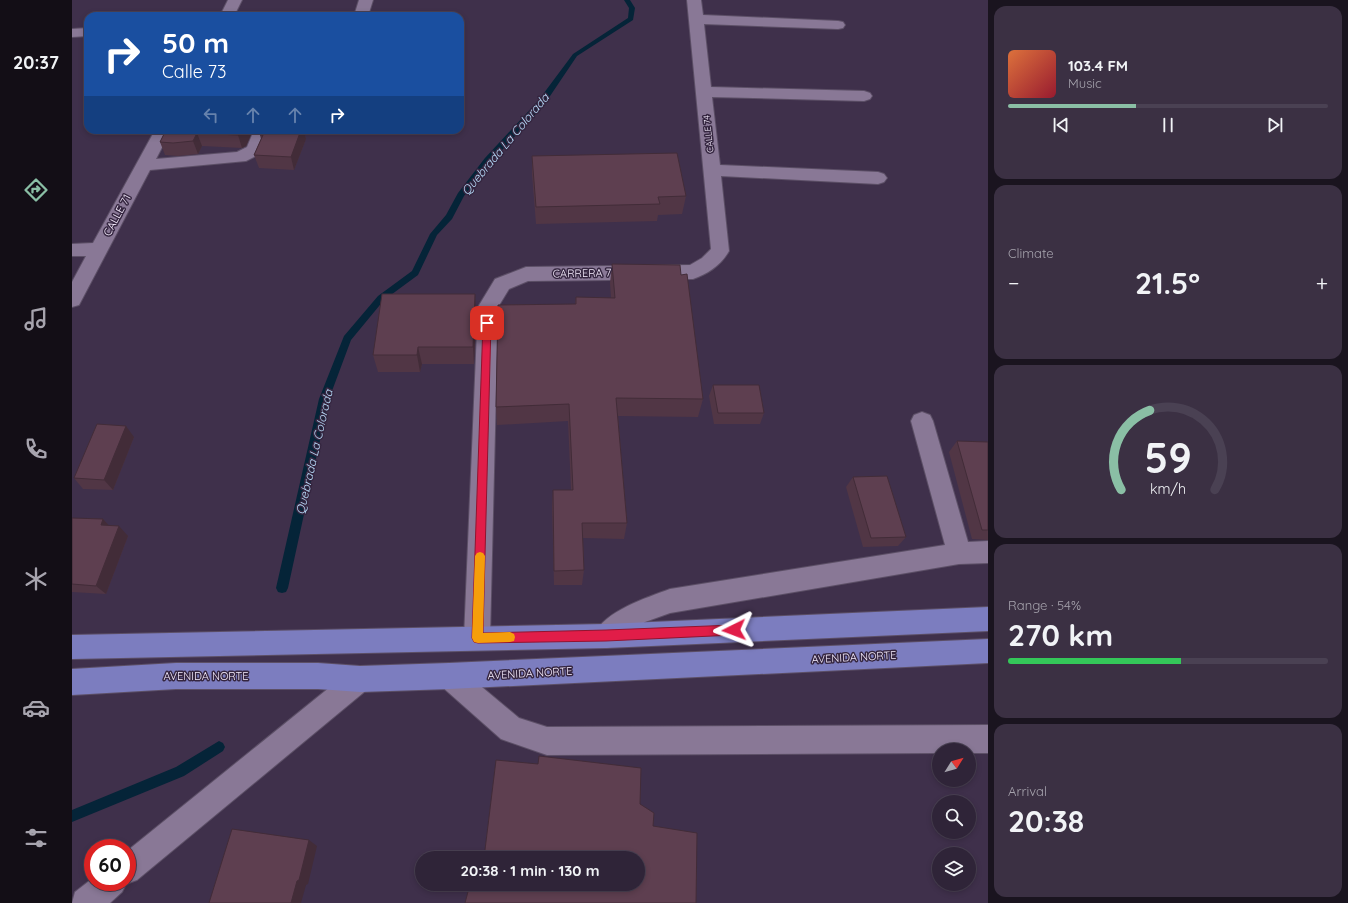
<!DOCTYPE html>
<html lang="en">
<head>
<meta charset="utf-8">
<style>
  :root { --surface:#2f2438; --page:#3b3043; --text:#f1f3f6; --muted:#a7a4ae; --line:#4a4153; --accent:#8abfa5 }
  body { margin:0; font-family:Quicksand,sans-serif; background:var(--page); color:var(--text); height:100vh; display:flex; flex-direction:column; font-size:15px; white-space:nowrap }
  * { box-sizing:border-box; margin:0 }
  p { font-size:13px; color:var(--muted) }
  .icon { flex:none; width:22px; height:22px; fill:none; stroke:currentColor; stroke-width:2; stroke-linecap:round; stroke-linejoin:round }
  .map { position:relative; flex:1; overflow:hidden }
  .drawer { display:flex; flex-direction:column; gap:6px; padding:6px; background:#1a141f; width:360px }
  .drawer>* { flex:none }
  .top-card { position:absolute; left:12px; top:12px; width:380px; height:122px; border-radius:12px; box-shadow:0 2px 6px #0003,0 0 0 1px var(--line); background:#1a4fa0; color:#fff; overflow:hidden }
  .needle { width:26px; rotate:53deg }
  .tools { position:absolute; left:860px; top:743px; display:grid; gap:8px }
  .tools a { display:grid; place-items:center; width:44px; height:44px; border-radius:50%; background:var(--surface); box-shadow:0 2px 6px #0003,0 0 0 1px var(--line); font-size:20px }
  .speed { position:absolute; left:12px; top:839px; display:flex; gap:8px; font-size:20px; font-weight:700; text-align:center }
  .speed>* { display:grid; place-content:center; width:52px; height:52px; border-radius:50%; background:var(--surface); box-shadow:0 2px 6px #0003,0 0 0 1px var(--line); line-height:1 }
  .speed .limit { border:6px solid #d22; background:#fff; color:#111 }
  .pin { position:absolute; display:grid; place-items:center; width:34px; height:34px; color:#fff; margin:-17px; border-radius:8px; box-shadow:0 2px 6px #0006 }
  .me { position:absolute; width:44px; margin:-22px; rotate:267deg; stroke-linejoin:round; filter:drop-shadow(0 0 3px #0008) }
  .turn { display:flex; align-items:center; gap:14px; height:84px; padding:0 12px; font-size:18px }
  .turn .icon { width:52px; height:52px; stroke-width:2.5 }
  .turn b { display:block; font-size:28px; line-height:34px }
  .lanes { display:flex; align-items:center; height:38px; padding:0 12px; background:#0003; justify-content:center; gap:20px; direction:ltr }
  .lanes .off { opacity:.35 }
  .big { font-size:30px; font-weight:700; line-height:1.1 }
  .drawer .card { flex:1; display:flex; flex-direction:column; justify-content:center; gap:6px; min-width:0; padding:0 14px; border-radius:12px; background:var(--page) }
  .drawer .dial { align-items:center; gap:0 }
  .dial svg { height:104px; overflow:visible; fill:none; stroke:var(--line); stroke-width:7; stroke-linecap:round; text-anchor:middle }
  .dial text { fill:var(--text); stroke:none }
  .song { display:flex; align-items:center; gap:12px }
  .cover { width:48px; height:48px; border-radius:6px; background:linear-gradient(135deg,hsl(20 70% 55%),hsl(350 70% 35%)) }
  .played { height:4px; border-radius:2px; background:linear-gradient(90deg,var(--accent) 40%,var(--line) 40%) }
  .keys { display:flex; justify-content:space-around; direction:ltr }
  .heat { display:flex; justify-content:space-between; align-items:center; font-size:22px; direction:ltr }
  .charge { height:6px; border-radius:3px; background:linear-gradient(90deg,#34c759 54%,var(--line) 0) }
  .trip { position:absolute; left:343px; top:851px; width:230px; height:40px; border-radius:20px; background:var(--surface); box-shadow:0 2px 6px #0003,0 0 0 1px var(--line); font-weight:700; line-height:40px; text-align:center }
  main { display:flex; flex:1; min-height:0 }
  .tabs { display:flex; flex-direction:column; width:72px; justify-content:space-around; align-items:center; background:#130e16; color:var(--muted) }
  .tabs .icon { width:28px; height:28px }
  .tabs .current { color:var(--accent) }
  .tabs b { font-size:18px; color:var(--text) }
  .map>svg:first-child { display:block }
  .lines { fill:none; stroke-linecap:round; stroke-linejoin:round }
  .stream { fill:#052438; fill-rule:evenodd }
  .street-casing { stroke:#5c4f66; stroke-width:2 }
  .primary-casing { stroke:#5c4f66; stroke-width:2 }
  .street { fill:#897896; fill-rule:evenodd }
  .primary { fill:#7c7dbf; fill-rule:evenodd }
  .wall { fill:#513645 }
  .shaded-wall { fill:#422c38 }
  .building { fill:#5e3f50; stroke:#422c38 }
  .route { fill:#e11d48; stroke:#92132f }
  .slow { fill:#f59e0b }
  .labels { text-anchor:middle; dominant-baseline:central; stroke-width:3; stroke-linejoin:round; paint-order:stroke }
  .far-street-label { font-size:9px; fill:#f6edfe; stroke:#352640 }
  .street-label { font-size:11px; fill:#f6edfe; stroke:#352640 }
  .water-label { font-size:12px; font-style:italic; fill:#b9dffd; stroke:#352640 }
</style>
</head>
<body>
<main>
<nav class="tabs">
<b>20:37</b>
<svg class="icon current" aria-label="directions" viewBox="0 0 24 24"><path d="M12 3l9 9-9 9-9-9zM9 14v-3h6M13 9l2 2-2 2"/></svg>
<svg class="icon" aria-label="music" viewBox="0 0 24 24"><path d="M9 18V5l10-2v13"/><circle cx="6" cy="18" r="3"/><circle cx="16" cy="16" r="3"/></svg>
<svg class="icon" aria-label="phone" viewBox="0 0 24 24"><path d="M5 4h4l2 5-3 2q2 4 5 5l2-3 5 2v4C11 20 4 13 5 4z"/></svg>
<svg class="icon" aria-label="climate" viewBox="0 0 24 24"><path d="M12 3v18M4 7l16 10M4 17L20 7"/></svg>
<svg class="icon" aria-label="car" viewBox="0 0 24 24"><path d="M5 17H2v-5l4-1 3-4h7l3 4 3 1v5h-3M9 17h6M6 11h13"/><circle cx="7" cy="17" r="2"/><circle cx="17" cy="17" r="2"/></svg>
<svg class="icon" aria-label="filters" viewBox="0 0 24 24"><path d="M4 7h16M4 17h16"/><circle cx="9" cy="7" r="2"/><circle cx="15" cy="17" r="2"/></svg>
</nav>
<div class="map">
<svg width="916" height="903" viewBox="0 0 916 903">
  <rect width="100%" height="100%" fill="#3f304b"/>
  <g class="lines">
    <g class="stream">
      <polygon points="552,0 558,0 563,8 561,20 505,56 472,105 419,162 392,196 380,219 365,235 346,275 312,300 279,340 257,399 216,588 214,592 210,593 206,592 204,588 247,399 272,336 306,296 340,271 358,234 374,215 386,193 413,158 466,101 501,54 556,18 557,8"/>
      <polygon points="147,741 151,743 153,747 151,751 112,776 0,822 0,810 104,767"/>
    </g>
    <defs>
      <g id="street">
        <polygon points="156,0 170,0 162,16 148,16"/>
        <polygon points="287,0 301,0 296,16 282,16"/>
        <path d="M615,0H629L631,15L766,21L771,22L773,25L771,28L766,29L632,24L639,87L792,91L798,93L800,96L798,99L792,101L640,97L648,165L806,172L812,174L815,178L812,182L806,184L649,176L657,251C649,265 636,274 621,279L456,281L437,289L426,307L418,638L414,647L405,650L396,647L392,638L406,307L423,279L454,267L618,265L630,258L639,249Z"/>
        <polygon points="16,28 16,36 0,37 0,29"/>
        <polygon points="83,130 99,130 84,159 165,152 175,147 182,130 198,130 188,154 174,161 78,170 7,305 0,307 0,282 14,256 0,256 0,244 21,243"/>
        <path d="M850,412L858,415L861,421L896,542L916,541V563L887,564L598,613L573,622L543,645L534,648L525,645L521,636C532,611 574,598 598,589L873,545L839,421L842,415Z"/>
        <polygon points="377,663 386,667 447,718 475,727 916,725 916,753 897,753 897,750 867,750 867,753 475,755 429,739 368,685 364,676 368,667"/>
        <polygon points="288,666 297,670 301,679 297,688 65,880 54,884 50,892 38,903 0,903 3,892 21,878 21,882 55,882 55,851 279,670"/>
      </g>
      <g id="primary">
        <polygon points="916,607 916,631 534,648 0,659 0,635 534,624"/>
        <polygon points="916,639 916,663 377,689 288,692 246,689 104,689 0,695 0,669 104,663 246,663 288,666 377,663"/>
      </g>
    </defs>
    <use href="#street" class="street-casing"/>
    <use href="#primary" class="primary-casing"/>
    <use href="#street" class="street"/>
    <use href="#primary" class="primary"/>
  </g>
  <g class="wall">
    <polygon points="94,130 181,130 174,146 170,148 130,146 126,154 106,156 93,155 88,142"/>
    <polygon points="233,130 232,131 234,139 222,170 187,168 182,155 189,139 188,135"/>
    <polygon points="460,156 614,196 610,214 586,215 585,221 464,224 460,174"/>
    <polygon points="540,264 609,275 631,399 626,417 546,416 555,523 552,539 511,538 512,570 510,585 482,585 480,506 481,490 499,490 496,421 425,425 424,407 503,304 504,297 539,298 538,283"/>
    <polygon points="404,312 402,364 350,364 348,372 306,372 301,355"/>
    <polygon points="641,385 692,413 688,424 642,424 637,396"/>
    <polygon points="62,437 41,490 11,489 2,478"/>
    <polygon points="885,441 916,442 916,540 900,539 877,452"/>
    <polygon points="781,477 834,537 826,546 791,547 774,487"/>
    <polygon points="0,518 31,519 37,526 56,536 34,594 0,592"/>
  </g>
  <g class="shaded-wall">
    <polygon points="171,130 181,130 174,146 170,148 166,135"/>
    <polygon points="227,130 233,130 232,131 234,139 222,170 219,157"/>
    <polygon points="125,133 130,146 126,154 121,141"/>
    <polygon points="403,294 404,312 402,364 401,347"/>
    <polygon points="346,347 350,364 348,372 345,355"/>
    <polygon points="54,426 62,437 41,490 32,480"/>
    <polygon points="31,519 40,529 29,525"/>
    <polygon points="47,526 56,536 34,594 24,586"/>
    <polygon points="237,840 245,846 236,884 234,885 229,903 219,903 225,881"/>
  </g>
  <g class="building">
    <polygon points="94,130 171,130 169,133 166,135 125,133 121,141 101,143 88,142"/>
    <polygon points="190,130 229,130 219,157 182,155 191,135 188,135"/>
    <polygon points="605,153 614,196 586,197 588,204 464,207 460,156"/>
    <polygon points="540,264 608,265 609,275 615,274 631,399 544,398 555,523 510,523 512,570 482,571 481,490 501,490 497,404 424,407 426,305 504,304 504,297 543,298"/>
    <polygon points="310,294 403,294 401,347 346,347 345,355 301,355"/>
    <polygon points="641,385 687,385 692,413 646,413"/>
    <polygon points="25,424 54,426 32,480 2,478"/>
    <polygon points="885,441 916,442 916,530 910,530"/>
    <polygon points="815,476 834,537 799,538 781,477"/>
    <polygon points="0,518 31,519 29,525 47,526 24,586 0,584"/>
    <polygon points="467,756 569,768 568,804 582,813 581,826 625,833 624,903 393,903 398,884 566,884 566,858 412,858 424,760 466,764"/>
    <polygon points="160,829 237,840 227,880 225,881 219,903 137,903"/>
  </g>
  <polygon class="route" points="415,320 419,323 411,633 534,630 662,625 665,627 667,630 665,634 662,635 534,641 406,643 402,642 400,638 411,323"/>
  <polygon class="slow" points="408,552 411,553 413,556 411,633 438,632 442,634 443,637 442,641 438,642 406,643 402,642 400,638 403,556 405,553"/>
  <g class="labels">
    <g class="far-street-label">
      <text transform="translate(636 134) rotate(-96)">CALLE 74</text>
    </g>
    <g class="street-label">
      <text transform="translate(45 215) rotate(-62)">CALLE 71</text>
      <text transform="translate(510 273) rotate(-1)">CARRERA 7</text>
      <text transform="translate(782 657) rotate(-3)">AVENIDA NORTE</text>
      <text transform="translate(458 673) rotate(-3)">AVENIDA NORTE</text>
      <text x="134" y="676">AVENIDA NORTE</text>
    </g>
    <g class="water-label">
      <text transform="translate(433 144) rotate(-50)">Quebrada La Colorada</text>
      <text transform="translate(242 452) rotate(-77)">Quebrada La Colorada</text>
    </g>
  </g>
</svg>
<div class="tools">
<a><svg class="needle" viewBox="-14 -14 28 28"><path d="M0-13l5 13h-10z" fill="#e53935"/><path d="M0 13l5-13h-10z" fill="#a7a4ae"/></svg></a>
<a><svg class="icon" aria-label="search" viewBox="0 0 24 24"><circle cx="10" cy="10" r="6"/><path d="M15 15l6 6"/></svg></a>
<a><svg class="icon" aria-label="layers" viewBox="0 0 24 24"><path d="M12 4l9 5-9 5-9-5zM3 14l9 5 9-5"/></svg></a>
</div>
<div class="speed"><div class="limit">60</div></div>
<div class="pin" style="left:415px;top:323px;background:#d93025"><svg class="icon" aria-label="arrive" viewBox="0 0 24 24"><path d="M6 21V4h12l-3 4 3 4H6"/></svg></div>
<svg class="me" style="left:662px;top:630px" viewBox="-20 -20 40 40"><path d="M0-17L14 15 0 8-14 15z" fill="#e11d48" stroke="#fff" stroke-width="4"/></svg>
<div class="trip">20:38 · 1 min · 130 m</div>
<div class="top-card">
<div class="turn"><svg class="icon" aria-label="right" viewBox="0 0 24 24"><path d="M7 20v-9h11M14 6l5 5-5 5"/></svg><div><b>50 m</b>Calle 73</div></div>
<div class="lanes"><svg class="icon off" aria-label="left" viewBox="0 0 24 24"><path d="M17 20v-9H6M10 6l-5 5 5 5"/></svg><svg class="icon off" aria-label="ahead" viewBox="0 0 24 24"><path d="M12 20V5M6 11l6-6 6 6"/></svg><svg class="icon off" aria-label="ahead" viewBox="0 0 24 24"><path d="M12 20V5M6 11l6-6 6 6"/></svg><svg class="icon" aria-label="right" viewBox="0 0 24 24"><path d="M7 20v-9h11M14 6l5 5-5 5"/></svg></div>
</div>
</div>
<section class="drawer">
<div class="card">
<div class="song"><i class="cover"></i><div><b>103.4 FM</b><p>Music</p></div></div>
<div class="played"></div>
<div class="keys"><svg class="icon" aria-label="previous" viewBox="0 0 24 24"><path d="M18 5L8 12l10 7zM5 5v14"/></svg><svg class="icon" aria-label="pause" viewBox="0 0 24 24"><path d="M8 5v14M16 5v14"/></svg><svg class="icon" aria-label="next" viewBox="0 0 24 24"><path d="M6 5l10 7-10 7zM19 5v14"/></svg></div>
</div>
<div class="card"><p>Climate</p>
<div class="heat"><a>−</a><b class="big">21.5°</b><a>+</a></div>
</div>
<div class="card dial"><svg viewBox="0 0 100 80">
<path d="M14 69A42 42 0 1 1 86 69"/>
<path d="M14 69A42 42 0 0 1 36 8" stroke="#8abfa5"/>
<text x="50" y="56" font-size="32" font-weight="700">59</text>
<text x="50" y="72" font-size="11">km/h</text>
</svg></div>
<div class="card"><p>Range · 54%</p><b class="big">270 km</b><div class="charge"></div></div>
<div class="card"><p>Arrival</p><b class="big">20:38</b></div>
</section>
</main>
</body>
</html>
